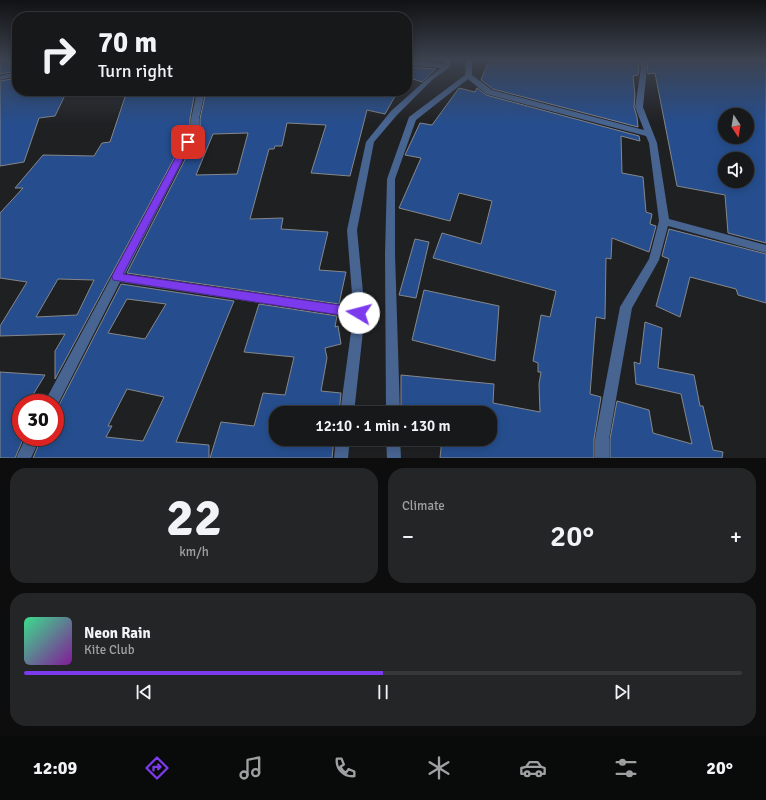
<!DOCTYPE html>
<html lang="en">
<head>
<meta charset="utf-8">
<style>
  :root { --surface:#17181a; --page:#242527; --text:#f1f3f6; --muted:#9ea0a2; --line:#363739; --accent:#7c3aed }
  body { margin:0; font-family:Signika,sans-serif; background:var(--page); color:var(--text); height:100vh; display:flex; flex-direction:column; font-size:15px; white-space:nowrap }
  * { box-sizing:border-box; margin:0 }
  p { font-size:13px; color:var(--muted) }
  .icon { flex:none; width:22px; height:22px; fill:none; stroke:currentColor; stroke-width:2; stroke-linecap:round; stroke-linejoin:round }
  .map { position:relative; height:458px; overflow:hidden }
  .panel { display:flex; flex-direction:column; gap:10px; padding:10px; background:#0d0d0e; flex:1 }
  .panel>* { flex:none }
  .top-card { position:absolute; left:12px; top:12px; width:400px; height:84px; border-radius:16px; box-shadow:0 2px 10px #0003,0 0 0 1px var(--line); background:#17181a; color:var(--text); overflow:hidden }
  .needle { width:26px; rotate:168deg }
  .tools { position:absolute; left:718px; top:108px; display:grid; gap:8px }
  .tools a { display:grid; place-items:center; width:36px; height:36px; border-radius:50%; background:var(--surface); box-shadow:0 2px 10px #0003,0 0 0 1px var(--line); font-size:20px }
  .speed { position:absolute; left:12px; top:394px; display:flex; gap:8px; font-size:20px; font-weight:700; text-align:center }
  .speed>* { display:grid; place-content:center; width:52px; height:52px; border-radius:50%; background:var(--surface); box-shadow:0 2px 10px #0003,0 0 0 1px var(--line); line-height:1 }
  .speed .limit { border:6px solid #d22; background:#fff; color:#111 }
  .pin { position:absolute; display:grid; place-items:center; width:34px; height:34px; color:#fff; margin:-17px; border-radius:8px; box-shadow:0 2px 6px #0006 }
  .me { position:absolute; width:44px; margin:-22px; rotate:278deg; stroke-linejoin:round; filter:drop-shadow(0 0 3px #0008) }
  .turn { display:flex; align-items:center; gap:14px; height:84px; padding:0 20px; font-size:18px }
  .turn .icon { width:52px; height:52px; stroke-width:2.5 }
  .turn b { display:block; font-size:28px; line-height:34px }
  .big { font-size:30px; font-weight:600; line-height:1.1 }
  .panel .card { flex:1; display:flex; flex-direction:column; justify-content:center; gap:6px; min-width:0; padding:0 14px; border-radius:16px; background:var(--page) }
  .panel .dial { align-items:center; gap:0 }
  .dial b { font-size:52px; line-height:1 }
  .song { display:flex; align-items:center; gap:12px }
  .cover { width:48px; height:48px; border-radius:6px; background:linear-gradient(135deg,hsl(150 70% 55%),hsl(290 70% 35%)) }
  .played { height:4px; border-radius:2px; background:linear-gradient(90deg,var(--accent) 50%,var(--line) 50%) }
  .keys { display:flex; justify-content:space-around; direction:ltr }
  .heat { display:flex; justify-content:space-between; align-items:center; font-size:22px; direction:ltr }
  .panel .tiles { flex:1; display:grid; gap:10px; grid-template-columns:1fr 1fr }
  .card:last-child { grid-column:span 2 }
  .trip { position:absolute; left:269px; top:406px; width:228px; height:40px; border-radius:16px; background:var(--surface); box-shadow:0 2px 10px #0003,0 0 0 1px var(--line); font-weight:600; line-height:40px; text-align:center }
  .tabs { display:flex; height:64px; justify-content:space-around; align-items:center; background:#090a0a; color:var(--muted) }
  .tabs .icon { width:28px; height:28px }
  .tabs .current { color:var(--accent) }
  .tabs b { font-size:18px; color:var(--text) }
  .map>svg:first-child { display:block }
  .building { fill:#264e8e; stroke:#85878a; fill-rule:evenodd }
  .lines { fill:none; stroke-linecap:round; stroke-linejoin:round }
  .minor { fill:#486491; fill-rule:evenodd }
  .route { fill:#7c3aed; stroke:#51269a }
</style>
</head>
<body>
<div class="map">
<svg width="766" height="458" viewBox="0 0 766 458">
  <rect width="100%" height="100%" fill="#1f2022"/>
  <g class="building">
    <polygon points="0,60 17,60 17,71 0,74"/>
    <polygon points="489,60 638,60 639,68 638,75 633,76 635,95 634,107 637,117 638,127 493,89 481,80"/>
    <path d="M647,60H766V243L728,233L725,195L677,186L655,73L648,74ZM725,115H747V137H725ZM725,159H747V181H725Z"/>
    <polygon points="407,67 436,69 422,82 407,77"/>
    <polygon points="17,78 17,91 67,91 55,116 39,118 24,162 0,166 0,81"/>
    <polygon points="459,88 475,92 477,88 486,95 639,136 640,141 621,136 622,173 643,177 646,212 652,214 650,224 656,226 649,252 612,238 611,259 606,258 605,319 596,317 590,394 601,397 594,439 594,458 440,458 442,439 490,439 490,413 440,413 401,409 401,375 494,384 493,403 540,412 539,384 541,372 538,372 538,363 533,361 541,315 550,317 556,291 433,258 442,233 481,244 492,201 459,193 450,221 399,208 421,158 405,155 420,123 432,125"/>
    <path d="M127,91H195L190,119V129L55,379V351L65,334L0,336V326L27,282L0,278V213L23,188H15L43,155L94,156L102,143L110,142ZM58,279L94,280L77,315L36,317Z"/>
    <path d="M206,91H398L385,114L367,110L350,176L311,173L326,125L287,123L282,146H275L274,149H269L250,219L283,218L281,229L328,232L319,270L346,272L339,304L127,273L200,130V119ZM248,133L237,174L196,175L213,134Z"/>
    <polygon points="669,229 766,254 766,303 738,295 736,289 690,277 680,317 656,306 669,259 662,256"/>
    <polygon points="415,239 429,242 416,298 399,295"/>
    <path d="M121,284L234,301L176,442L209,445V458H33L42,437H55V409H57ZM127,299L166,304L145,339L108,333ZM127,389L164,397L143,441L106,437L112,426H108Z"/>
    <polygon points="424,290 499,306 495,361 412,340"/>
    <polygon points="259,304 337,316 335,327 338,326 341,344 325,348 327,358 321,391 341,393 339,413 276,413 276,439 334,439 332,458 210,458 221,422 254,426 263,393 285,395 294,357 244,352"/>
    <polygon points="645,322 662,328 658,368 694,375 700,406 703,406 713,450 723,452 722,458 610,458 610,439 617,401 649,410 653,433 692,444 681,394 636,384 634,362 640,364"/>
    <polygon points="0,372 45,375 28,403 21,403 19,437 24,437 15,458 0,458"/>
  </g>
  <g class="lines">
    <g class="minor">
      <polygon points="444,60 450,60 450,67 432,80 397,115 374,142 357,230 365,313 354,413 340,413 353,317 120,282 56,408 55,403 44,403 191,129 191,119 197,91 205,91 199,119 199,129 125,274 353,307 347,230 366,142 391,111 428,78 441,68 407,65 407,61 444,64"/>
      <polygon points="466,60 472,60 472,75 492,90 644,130 635,107 641,68 639,60 645,60 647,68 643,107 657,143 669,219 766,245 766,253 668,226 659,260 632,308 609,439 609,458 595,458 595,439 620,307 649,259 659,221 649,143 646,136 486,94 468,79 416,120 395,179 395,254 400,413 386,413 385,254 387,179 409,117 465,75"/>
      <polygon points="17,72 17,76 0,80 0,76"/>
      <polygon points="26,437 41,437 31,458 16,458"/>
      <polygon points="336,439 350,439 348,458 334,458"/>
      <polygon points="386,439 400,439 401,458 387,458"/>
    </g>
  </g>
  <linearGradient id="sky" x2="0" y2="1"><stop stop-color="#111213"/><stop offset="0.48" stop-color="#3c424f"/><stop offset="1" stop-color="#3c424f" stop-opacity="0"/></linearGradient>
  <rect width="766" height="124" fill="url(#sky)"/>
  <polygon class="route" points="188,140 192,142 123,274 359,308 363,310 365,313 363,316 359,318 113,280 112,277 113,274 184,142"/>
</svg>
<div class="tools">
<a><svg class="needle" viewBox="-14 -14 28 28"><path d="M0-13l5 13h-10z" fill="#e53935"/><path d="M0 13l5-13h-10z" fill="#9ea0a2"/></svg></a>
<a><svg class="icon" aria-label="sound" viewBox="0 0 24 24"><path d="M4 9h4l5-4v14l-5-4H4zM17 9q2 3 0 6"/></svg></a>
</div>
<div class="speed"><div class="limit">30</div></div>
<div class="pin" style="left:188px;top:142px;background:#d93025"><svg class="icon" aria-label="arrive" viewBox="0 0 24 24"><path d="M6 21V4h12l-3 4 3 4H6"/></svg></div>
<svg class="me" style="left:359px;top:313px" viewBox="-20 -20 40 40"><circle r="19" fill="#fff"/><path d="M0-13L10 11 0 6-10 11z" fill="#7c3aed"/></svg>
<div class="trip">12:10 · 1 min · 130 m</div>
<div class="top-card">
<div class="turn"><svg class="icon" aria-label="right" viewBox="0 0 24 24"><path d="M7 20v-9h11M14 6l5 5-5 5"/></svg><div><b>70 m</b>Turn right</div></div>
</div>
</div>
<section class="panel">
<div class="tiles">
<div class="card dial"><b>22</b><p>km/h</p></div>
<div class="card"><p>Climate</p>
<div class="heat"><a>−</a><b class="big">20°</b><a>+</a></div>
</div>
<div class="card">
<div class="song"><i class="cover"></i><div><b>Neon Rain</b><p>Kite Club</p></div></div>
<div class="played"></div>
<div class="keys"><svg class="icon" aria-label="previous" viewBox="0 0 24 24"><path d="M18 5L8 12l10 7zM5 5v14"/></svg><svg class="icon" aria-label="pause" viewBox="0 0 24 24"><path d="M8 5v14M16 5v14"/></svg><svg class="icon" aria-label="next" viewBox="0 0 24 24"><path d="M6 5l10 7-10 7zM19 5v14"/></svg></div>
</div>
</div>
</section>
<nav class="tabs">
<b>12:09</b>
<svg class="icon current" aria-label="directions" viewBox="0 0 24 24"><path d="M12 3l9 9-9 9-9-9zM9 14v-3h6M13 9l2 2-2 2"/></svg>
<svg class="icon" aria-label="music" viewBox="0 0 24 24"><path d="M9 18V5l10-2v13"/><circle cx="6" cy="18" r="3"/><circle cx="16" cy="16" r="3"/></svg>
<svg class="icon" aria-label="phone" viewBox="0 0 24 24"><path d="M5 4h4l2 5-3 2q2 4 5 5l2-3 5 2v4C11 20 4 13 5 4z"/></svg>
<svg class="icon" aria-label="climate" viewBox="0 0 24 24"><path d="M12 3v18M4 7l16 10M4 17L20 7"/></svg>
<svg class="icon" aria-label="car" viewBox="0 0 24 24"><path d="M5 17H2v-5l4-1 3-4h7l3 4 3 1v5h-3M9 17h6M6 11h13"/><circle cx="7" cy="17" r="2"/><circle cx="17" cy="17" r="2"/></svg>
<svg class="icon" aria-label="filters" viewBox="0 0 24 24"><path d="M4 7h16M4 17h16"/><circle cx="9" cy="7" r="2"/><circle cx="15" cy="17" r="2"/></svg>
<b>20°</b>
</nav>
</body>
</html>
